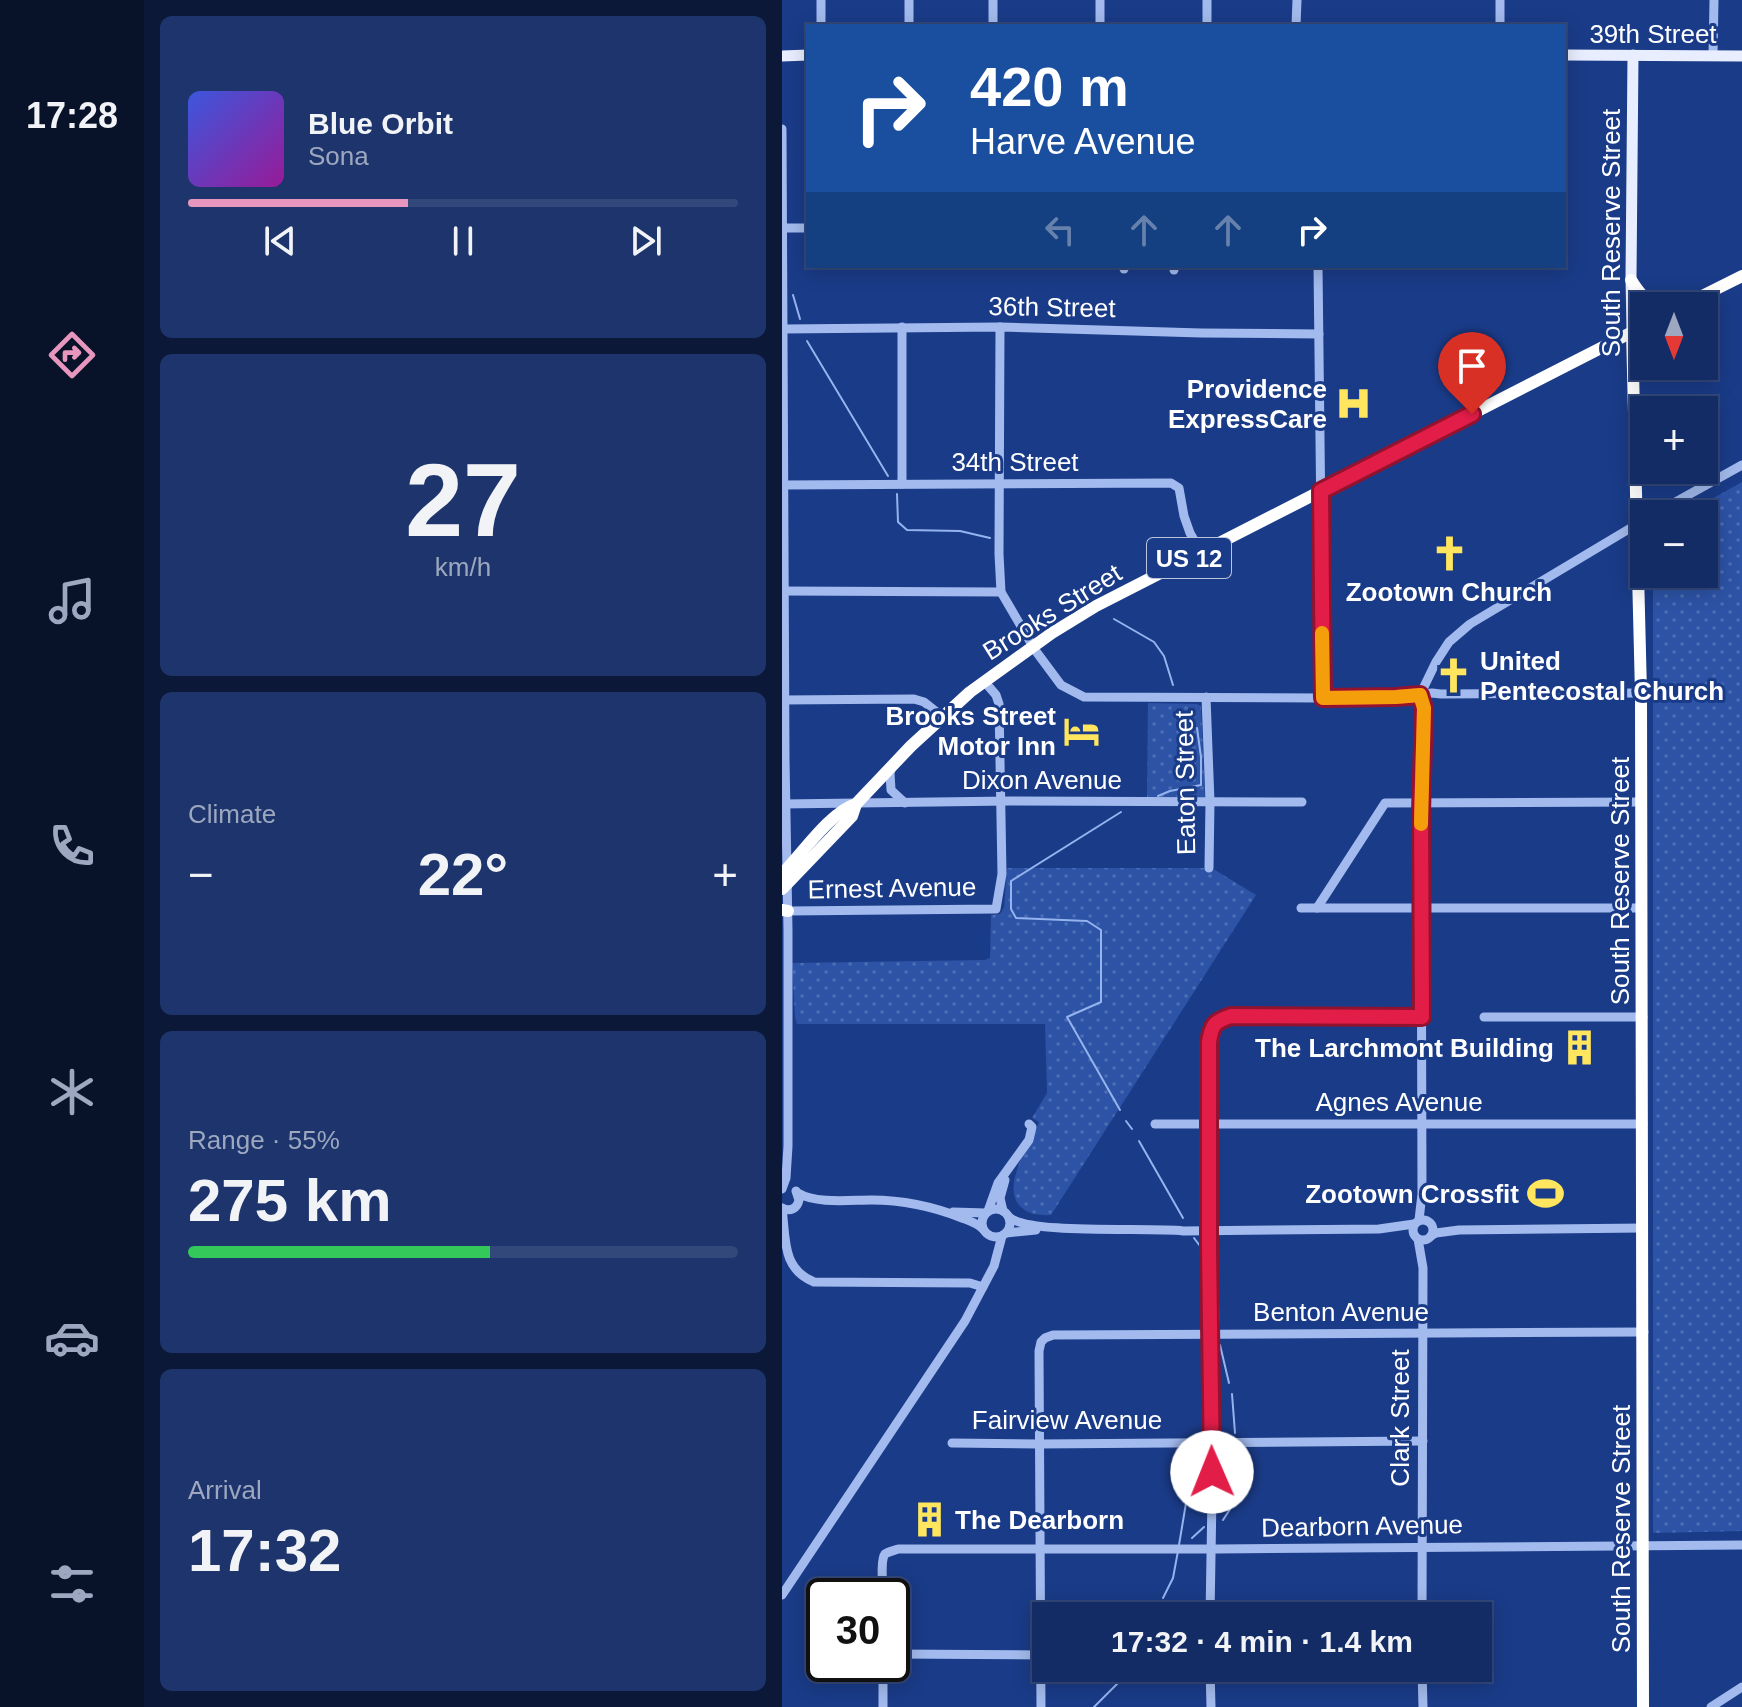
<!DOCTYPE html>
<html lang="en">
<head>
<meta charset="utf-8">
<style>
  :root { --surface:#142c66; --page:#1d346c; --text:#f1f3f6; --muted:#9da7bf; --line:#33487a; --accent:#e797bd }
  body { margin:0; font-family:Helvetica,sans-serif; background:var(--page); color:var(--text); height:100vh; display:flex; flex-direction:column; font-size:30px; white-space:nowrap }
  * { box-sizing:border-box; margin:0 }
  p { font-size:26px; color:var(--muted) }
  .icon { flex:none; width:44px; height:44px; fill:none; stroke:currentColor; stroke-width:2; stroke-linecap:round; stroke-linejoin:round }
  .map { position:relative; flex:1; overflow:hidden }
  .drawer { display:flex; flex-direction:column; gap:16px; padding:16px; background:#0b1838; width:638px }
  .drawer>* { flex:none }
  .top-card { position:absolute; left:24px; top:24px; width:760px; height:244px; border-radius:0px; box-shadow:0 4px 20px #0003,0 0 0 2px var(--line); background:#1a4fa0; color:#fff; overflow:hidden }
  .needle { width:52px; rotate:180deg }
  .controls { position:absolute; left:848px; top:292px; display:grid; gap:16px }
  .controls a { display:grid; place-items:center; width:88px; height:88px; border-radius:0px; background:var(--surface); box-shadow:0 4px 20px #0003,0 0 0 2px var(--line); font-size:40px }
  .speed { position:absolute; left:24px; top:1578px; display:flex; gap:16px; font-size:40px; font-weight:700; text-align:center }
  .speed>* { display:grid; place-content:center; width:104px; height:104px; border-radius:50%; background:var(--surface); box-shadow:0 4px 20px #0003,0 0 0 2px var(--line); line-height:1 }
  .speed .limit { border:4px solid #111; border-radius:12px; background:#fff; color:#111 }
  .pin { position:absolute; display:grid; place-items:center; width:68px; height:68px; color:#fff; margin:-82px -34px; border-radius:50% 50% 50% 0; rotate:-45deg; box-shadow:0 0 8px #0007 }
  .pin .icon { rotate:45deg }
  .me { position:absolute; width:88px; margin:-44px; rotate:359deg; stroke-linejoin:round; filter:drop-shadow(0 0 6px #0008) }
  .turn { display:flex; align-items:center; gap:28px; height:168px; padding:0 32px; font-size:36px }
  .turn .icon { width:104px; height:104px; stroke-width:2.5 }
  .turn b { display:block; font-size:56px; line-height:68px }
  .lanes { display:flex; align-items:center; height:76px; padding:0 32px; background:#0003; justify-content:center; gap:40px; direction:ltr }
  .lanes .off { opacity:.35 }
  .big { font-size:60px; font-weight:700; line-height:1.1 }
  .drawer .tile { flex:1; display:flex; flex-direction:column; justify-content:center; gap:12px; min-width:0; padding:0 28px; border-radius:12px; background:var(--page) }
  .drawer .dial { align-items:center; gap:0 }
  .dial b { font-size:104px; line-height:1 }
  .song { display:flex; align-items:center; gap:24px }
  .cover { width:96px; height:96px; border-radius:12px; background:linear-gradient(135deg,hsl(230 70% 55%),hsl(300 70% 35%)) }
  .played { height:8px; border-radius:4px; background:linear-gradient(90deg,var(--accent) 40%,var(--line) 40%) }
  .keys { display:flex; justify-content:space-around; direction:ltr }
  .heat { display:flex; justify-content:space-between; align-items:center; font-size:44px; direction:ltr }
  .charge { height:12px; border-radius:6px; background:linear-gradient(90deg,#34c759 55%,var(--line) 0) }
  .trip { position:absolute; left:250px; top:1602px; width:460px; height:80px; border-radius:0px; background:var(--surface); box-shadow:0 4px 20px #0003,0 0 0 2px var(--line); font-weight:700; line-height:80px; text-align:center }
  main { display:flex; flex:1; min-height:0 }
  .tab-bar { display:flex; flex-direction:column; width:144px; justify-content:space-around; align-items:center; background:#081229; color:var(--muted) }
  .tab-bar .icon { width:56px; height:56px }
  .tab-bar .selected { color:var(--accent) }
  .tab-bar b { font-size:36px; color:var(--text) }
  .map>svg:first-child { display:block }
  .grass { fill:url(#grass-dots) }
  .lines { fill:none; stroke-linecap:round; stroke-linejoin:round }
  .stream { stroke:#95b3ef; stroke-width:2 }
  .minor { stroke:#a2baed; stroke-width:9 }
  .major { stroke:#e8eeff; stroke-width:11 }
  .highway { stroke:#fff; stroke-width:12 }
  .route-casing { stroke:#92132f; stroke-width:20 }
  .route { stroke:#e11d48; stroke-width:14 }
  .slow { stroke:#f59e0b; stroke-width:14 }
  .labels { text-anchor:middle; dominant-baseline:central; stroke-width:6; stroke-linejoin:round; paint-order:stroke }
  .shield { fill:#1a3b88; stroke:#bac4db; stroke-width:2 }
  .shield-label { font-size:24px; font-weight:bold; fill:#fff }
  .street-label { font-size:26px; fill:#fff; stroke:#1a3b88 }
  .poi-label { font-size:26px; font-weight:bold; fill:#fff; stroke:#1a3b88; text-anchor:end }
</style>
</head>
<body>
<main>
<nav class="tab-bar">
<b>17:28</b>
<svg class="icon selected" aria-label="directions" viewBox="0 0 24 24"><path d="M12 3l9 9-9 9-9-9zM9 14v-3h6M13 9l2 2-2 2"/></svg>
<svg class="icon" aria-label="music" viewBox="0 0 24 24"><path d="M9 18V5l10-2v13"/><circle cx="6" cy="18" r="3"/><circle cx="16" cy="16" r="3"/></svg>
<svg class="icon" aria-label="phone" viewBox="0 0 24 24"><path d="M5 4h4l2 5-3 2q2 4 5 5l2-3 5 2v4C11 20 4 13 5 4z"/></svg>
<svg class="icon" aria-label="climate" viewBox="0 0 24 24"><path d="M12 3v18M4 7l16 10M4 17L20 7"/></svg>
<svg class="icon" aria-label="car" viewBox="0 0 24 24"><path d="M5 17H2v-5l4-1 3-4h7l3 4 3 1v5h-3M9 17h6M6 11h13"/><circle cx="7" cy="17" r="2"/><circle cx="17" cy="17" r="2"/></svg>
<svg class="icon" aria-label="filters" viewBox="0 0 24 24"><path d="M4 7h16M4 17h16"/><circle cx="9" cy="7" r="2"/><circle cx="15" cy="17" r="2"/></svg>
</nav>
<section class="drawer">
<div class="tile">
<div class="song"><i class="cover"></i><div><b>Blue Orbit</b><p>Sona</p></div></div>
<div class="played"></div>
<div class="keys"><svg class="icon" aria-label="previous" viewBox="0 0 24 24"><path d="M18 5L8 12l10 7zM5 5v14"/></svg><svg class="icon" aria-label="pause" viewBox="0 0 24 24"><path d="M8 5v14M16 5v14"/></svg><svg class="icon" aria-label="next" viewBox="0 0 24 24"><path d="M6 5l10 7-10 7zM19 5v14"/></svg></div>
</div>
<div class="tile dial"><b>27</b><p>km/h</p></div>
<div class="tile"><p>Climate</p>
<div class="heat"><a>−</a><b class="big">22°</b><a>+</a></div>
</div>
<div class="tile"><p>Range · 55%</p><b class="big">275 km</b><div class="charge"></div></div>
<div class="tile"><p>Arrival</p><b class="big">17:32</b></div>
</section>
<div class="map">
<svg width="960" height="1707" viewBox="0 0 960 1707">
  <defs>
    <pattern id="grass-dots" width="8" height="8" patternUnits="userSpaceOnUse" patternTransform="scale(2)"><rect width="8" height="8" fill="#2d53a6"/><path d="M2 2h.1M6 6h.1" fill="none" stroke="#4c6db3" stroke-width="1.8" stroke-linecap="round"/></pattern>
  </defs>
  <rect width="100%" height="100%" fill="#1a3b88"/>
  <g class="grass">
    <polygon points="960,482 960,1531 871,1533 871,574 922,574 922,514 903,514"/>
    <polygon points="366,703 415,704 419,706 423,797 365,797"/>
    <path d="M225,868H421L433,870L474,895L269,1215C237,1217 225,1199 235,1170C240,1153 251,1138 257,1122L250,1118L265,1093L263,1024H15L13,1017L10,963L203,960L208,958L209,915L218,914L222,908Z"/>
  </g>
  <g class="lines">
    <g class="stream">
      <polyline points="11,295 18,319"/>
      <polyline points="25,341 106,476"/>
      <polyline points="115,494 116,522 125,530 178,531 208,538"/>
      <polyline points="332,619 372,642 382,656 391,685"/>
      <polyline points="376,796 388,791 419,785 419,757 415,728"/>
      <polyline points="338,1110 285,1017 319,1002 319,930 305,921 234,918 229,909 229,881 339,812"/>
      <polyline points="344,1121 350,1129"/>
      <polyline points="357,1141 401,1218"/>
      <polyline points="412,1238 421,1250"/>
      <polyline points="432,1258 434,1260 437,1324"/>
      <polyline points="438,1345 447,1383"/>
      <polyline points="450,1394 453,1433"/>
      <polyline points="453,1448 455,1490"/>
      <polyline points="441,1520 454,1500"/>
      <polyline points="410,1538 422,1527"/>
      <polyline points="397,1545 412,1455"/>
      <polyline points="381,1598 391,1578 396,1551"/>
      <polyline points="371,1616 377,1605"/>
      <polyline points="343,1676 346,1668"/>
      <polyline points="312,1707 338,1681"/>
    </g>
    <g class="minor">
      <polyline points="318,0 318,26"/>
      <polyline points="39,26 39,0"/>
      <polyline points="127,26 127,0"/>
      <polyline points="211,26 211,0"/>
      <polyline points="425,26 425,0"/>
      <polyline points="514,26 515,0"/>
      <polyline points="718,26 718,0"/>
      <polyline points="931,55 932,0"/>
      <polyline points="0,129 3,758 6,930 6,1146 4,1178 0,1189"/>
      <polyline points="2,228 26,228"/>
      <polyline points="342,266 342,269"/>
      <polyline points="392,266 392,270"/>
      <polyline points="536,266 541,698"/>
      <polyline points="218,327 217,554 219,592 253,650 279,685 302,697 541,698 614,697 650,693 659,694 859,693"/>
      <polyline points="1,329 218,327 419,333 537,334"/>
      <polyline points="120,484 120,327"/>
      <polyline points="0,485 389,483 397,488 402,516 408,533 419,552"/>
      <polyline points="872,514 960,465"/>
      <polyline points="0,591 219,592"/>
      <polyline points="424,697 428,802 427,868"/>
      <polyline points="0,700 132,699 142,702 161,717"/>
      <polyline points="110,766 108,773 109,790 123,803"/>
      <polyline points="0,804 228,801 520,802"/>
      <polyline points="519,908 860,908"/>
      <polyline points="535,908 603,803 860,802"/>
      <polyline points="6,911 214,909 220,874 217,704 214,695 202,681"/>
      <polyline points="702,1017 861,1017"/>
      <polyline points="373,1124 861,1124"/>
      <path d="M16,1193C34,1204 68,1200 89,1200C121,1200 150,1206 180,1218C188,1221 195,1223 201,1229"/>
      <path d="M0,1208C4,1240 0,1269 32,1282L188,1283L201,1287"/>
      <path d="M0,1208C8,1212 15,1209 17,1200L14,1191"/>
      <circle cx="214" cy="1223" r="14"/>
      <polyline points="206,1211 216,1183 247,1140 250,1127 247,1124"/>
      <polyline points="221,1211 218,1198 223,1180"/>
      <polyline points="171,1212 204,1213"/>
      <path d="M227,1217C247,1235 367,1227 401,1231L597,1229L632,1224"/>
      <circle cx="641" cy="1230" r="10"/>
      <polyline points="637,1220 640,1194 639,812 642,708 638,695 654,662 667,642 688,624 862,520"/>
      <polyline points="224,1233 254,1230"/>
      <polyline points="649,1236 654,1233 677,1230 861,1228"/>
      <polyline points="636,1239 641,1268 640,1616"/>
      <polyline points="170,1443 257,1444 641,1441"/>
      <polyline points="0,1595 183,1321 212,1266 220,1236"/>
      <path d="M101,1596C101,1588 98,1560 103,1554C105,1552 114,1550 116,1549H436L960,1545"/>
      <path d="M428,1616L430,1496L427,1249V1070C427,1056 423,1031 435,1022C437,1020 447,1017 449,1016L640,1017"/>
      <polyline points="31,1654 42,1654"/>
      <polyline points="110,1654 263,1655"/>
      <polyline points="101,1664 101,1707"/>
      <polyline points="428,1668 429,1707"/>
      <polyline points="640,1668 641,1707"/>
      <polyline points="259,1707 257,1351 259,1342 263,1338 271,1335 862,1332"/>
      <polyline points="929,1707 960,1687"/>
    </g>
    <g class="major">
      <polyline points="782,55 960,56"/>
      <polyline points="0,56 26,55"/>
      <polyline points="850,332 849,277 851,55"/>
    </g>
    <g class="highway">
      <path d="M849,280C867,309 874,307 906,303"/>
      <polyline points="902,305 960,276"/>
      <polyline points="850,332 859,693 861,1707"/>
      <path d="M0,874C20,854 48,812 74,804L129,746L188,692L270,633L314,606L862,326"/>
      <polyline points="0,889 70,816 74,804"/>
      <polyline points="0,910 6,911"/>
    </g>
  </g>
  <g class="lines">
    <defs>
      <path id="route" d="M430,1472L427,1249V1042C430,1024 432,1022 449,1016L640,1017L639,812L642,708L638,695L614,697L541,698L539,491L690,414"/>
    </defs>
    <use href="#route" class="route-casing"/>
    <use href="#route" class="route"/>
    <polyline class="slow" points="540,633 541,698 614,697 638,695 642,708 639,824"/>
  </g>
  <defs>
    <symbol id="hospital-bare" viewBox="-9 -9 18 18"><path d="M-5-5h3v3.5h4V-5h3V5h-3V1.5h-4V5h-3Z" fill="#ffe65e" stroke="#1a3b88" stroke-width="2.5" paint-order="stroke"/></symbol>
    <symbol id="church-bare" viewBox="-9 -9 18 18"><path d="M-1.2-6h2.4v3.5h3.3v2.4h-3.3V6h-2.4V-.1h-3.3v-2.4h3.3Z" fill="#ffe65e" stroke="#1a3b88" stroke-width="2.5" paint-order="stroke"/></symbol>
    <symbol id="hotel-bare" viewBox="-9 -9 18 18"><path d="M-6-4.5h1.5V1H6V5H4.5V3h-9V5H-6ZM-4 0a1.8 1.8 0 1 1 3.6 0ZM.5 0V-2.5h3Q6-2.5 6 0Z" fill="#ffe65e" stroke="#1a3b88" stroke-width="2.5" paint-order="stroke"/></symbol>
    <symbol id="building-bare" viewBox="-9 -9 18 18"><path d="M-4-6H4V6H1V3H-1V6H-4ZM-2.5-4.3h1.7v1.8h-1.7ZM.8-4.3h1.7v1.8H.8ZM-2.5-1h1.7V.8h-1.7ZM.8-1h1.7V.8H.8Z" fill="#ffe65e" stroke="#1a3b88" stroke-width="2.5" paint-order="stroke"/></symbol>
    <symbol id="stadium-bare" viewBox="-9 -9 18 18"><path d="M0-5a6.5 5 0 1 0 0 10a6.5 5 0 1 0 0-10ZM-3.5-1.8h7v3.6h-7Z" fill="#ffe65e" stroke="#1a3b88" stroke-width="2.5" paint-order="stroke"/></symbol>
  </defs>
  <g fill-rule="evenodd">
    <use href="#hospital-bare" x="546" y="378" width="51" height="51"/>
    <use href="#church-bare" x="642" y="528" width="51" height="51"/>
    <use href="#church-bare" x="646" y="650" width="51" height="51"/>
    <use href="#hotel-bare" x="274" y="706" width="51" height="51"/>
    <use href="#building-bare" x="772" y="1022" width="51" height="51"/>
    <use href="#stadium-bare" x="738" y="1168" width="51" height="51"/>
    <use href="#building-bare" x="122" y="1494" width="51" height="51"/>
  </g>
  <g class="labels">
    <rect class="shield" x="365" y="538" width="84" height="40" rx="6"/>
    <g class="shield-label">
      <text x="407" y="558">US 12</text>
    </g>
    <g class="street-label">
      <text x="871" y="34">39th Street</text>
      <text transform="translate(829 233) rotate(-90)">South Reserve Street</text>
      <text transform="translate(270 307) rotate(1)">36th Street</text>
      <text x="233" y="462">34th Street</text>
      <text transform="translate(270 612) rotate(-32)">Brooks Street</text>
      <text x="260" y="780">Dixon Avenue</text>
      <text transform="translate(403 783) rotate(-91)">Eaton Street</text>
      <text transform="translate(838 881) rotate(-90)">South Reserve Street</text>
      <text transform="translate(110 888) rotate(-1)">Ernest Avenue</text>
      <text x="617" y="1102">Agnes Avenue</text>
      <text x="559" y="1312">Benton Avenue</text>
      <text transform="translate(618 1418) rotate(-90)">Clark Street</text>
      <text x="285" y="1420">Fairview Avenue</text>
      <text transform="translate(580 1526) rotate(-1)">Dearborn Avenue</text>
      <text transform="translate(839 1529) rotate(-90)">South Reserve Street</text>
    </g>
    <g class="poi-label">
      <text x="545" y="389">Providence<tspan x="545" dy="30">ExpressCare</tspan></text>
      <text x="667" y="592" text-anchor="middle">Zootown Church</text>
      <text x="698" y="661" text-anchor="start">United<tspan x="698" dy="30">Pentecostal Church</tspan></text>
      <text x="274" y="716">Brooks Street<tspan x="274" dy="30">Motor Inn</tspan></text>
      <text x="772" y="1048">The Larchmont Building</text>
      <text x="737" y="1194">Zootown Crossfit</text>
      <text x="173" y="1520" text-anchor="start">The Dearborn</text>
    </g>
  </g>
</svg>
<div class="controls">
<a><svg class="needle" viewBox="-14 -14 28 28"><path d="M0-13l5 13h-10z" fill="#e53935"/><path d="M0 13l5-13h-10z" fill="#9da7bf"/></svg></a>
<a>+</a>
<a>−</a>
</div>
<div class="speed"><div class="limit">30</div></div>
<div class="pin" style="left:690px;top:414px;background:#d93025"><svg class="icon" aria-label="arrive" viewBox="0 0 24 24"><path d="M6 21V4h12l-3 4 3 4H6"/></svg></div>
<svg class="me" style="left:430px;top:1472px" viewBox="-20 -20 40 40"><circle r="19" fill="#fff"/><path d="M0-13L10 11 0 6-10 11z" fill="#e11d48"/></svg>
<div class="trip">17:32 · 4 min · 1.4 km</div>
<div class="top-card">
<div class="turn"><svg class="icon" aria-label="right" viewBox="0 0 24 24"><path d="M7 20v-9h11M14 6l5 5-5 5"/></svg><div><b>420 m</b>Harve Avenue</div></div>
<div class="lanes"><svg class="icon off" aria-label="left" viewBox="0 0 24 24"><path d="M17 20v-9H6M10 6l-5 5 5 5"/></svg><svg class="icon off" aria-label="ahead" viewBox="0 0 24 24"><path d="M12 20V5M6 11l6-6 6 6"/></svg><svg class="icon off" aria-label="ahead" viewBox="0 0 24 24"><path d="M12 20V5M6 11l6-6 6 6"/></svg><svg class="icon" aria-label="right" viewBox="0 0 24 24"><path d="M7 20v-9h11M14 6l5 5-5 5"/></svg></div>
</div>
</div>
</main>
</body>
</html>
